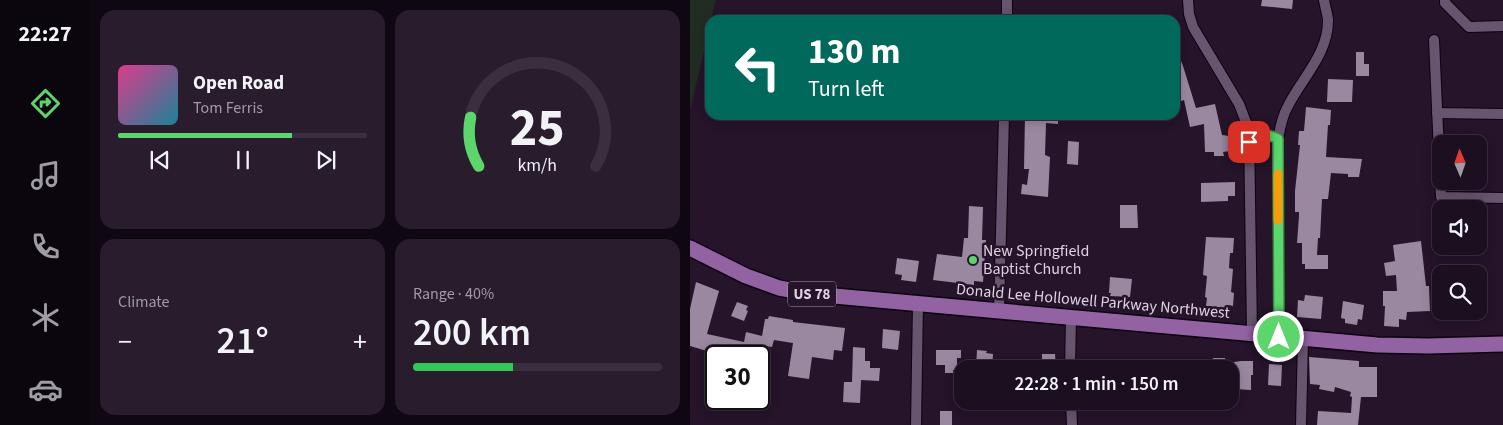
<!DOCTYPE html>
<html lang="en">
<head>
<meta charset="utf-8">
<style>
  :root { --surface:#1c0f20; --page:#291d2d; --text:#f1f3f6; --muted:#a09ca5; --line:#3a2f3e; --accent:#5cd56d }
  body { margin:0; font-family:"Source Sans 3",sans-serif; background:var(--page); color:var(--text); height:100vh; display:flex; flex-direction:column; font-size:19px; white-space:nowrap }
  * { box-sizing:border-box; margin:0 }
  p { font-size:16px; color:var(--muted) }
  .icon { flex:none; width:28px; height:28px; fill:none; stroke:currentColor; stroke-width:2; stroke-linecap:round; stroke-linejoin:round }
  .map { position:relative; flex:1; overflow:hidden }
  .side { display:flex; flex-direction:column; gap:10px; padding:10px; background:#0f0812; width:600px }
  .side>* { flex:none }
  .banner { position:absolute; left:15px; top:15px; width:475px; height:105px; border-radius:15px; box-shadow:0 2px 12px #0003,0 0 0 1px var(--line); background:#00695c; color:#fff; overflow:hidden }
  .needle { width:32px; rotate:358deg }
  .tools { position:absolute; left:742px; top:135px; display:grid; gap:10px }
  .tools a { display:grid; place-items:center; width:55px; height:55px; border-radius:10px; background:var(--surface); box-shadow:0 2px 12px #0003,0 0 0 1px var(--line); font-size:25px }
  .speed { position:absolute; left:15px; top:345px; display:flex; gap:10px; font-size:25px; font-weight:700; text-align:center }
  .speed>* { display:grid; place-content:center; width:65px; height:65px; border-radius:50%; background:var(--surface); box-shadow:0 2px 12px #0003,0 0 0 1px var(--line); line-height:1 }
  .speed .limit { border:2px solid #111; border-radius:8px; background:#fff; color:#111 }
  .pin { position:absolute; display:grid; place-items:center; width:42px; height:42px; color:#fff; margin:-21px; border-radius:10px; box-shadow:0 2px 8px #0006 }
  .me { position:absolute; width:55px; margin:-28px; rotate:0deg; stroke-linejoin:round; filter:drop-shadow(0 0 4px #0008) }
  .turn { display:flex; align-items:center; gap:18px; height:105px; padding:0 20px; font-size:22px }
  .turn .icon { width:65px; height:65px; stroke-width:2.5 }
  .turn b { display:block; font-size:35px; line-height:42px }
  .big { font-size:38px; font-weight:600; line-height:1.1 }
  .side .widget { flex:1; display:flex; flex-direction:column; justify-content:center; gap:8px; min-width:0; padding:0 18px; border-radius:15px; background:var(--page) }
  .side .dial { align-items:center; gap:0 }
  .dial svg { height:130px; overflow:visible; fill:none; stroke:var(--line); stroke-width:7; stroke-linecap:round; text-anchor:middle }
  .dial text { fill:var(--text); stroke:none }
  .song { display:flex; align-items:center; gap:15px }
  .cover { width:60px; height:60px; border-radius:8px; background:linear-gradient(135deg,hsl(330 70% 55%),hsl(190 70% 35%)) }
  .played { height:5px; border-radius:2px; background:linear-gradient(90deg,var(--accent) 70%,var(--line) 70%) }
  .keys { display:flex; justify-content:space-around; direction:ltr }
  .heat { display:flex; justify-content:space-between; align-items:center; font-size:28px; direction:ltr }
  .charge { height:8px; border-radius:4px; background:linear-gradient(90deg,#34c759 40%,var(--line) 0) }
  .side .tiles { flex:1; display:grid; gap:10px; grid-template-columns:repeat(2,1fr) }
  .trip { position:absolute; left:264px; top:360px; width:285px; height:50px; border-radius:15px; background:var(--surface); box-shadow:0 2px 12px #0003,0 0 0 1px var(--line); font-weight:600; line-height:50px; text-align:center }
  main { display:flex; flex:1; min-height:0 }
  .tabs { display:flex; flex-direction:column; width:90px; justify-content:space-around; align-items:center; background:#0b060d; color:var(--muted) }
  .tabs .icon { width:35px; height:35px }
  .tabs .current { color:var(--accent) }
  .tabs b { font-size:22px; color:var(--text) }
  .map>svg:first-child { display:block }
  .green { fill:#212d22 }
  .building { fill:#9a88a0 }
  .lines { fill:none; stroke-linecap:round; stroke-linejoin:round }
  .minor-casing { stroke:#0d0212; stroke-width:12 }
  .primary-casing { stroke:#0d0212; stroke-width:18 }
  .minor { stroke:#67546e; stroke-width:10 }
  .primary { stroke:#9362a2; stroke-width:15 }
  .route-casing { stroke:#3c8a47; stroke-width:12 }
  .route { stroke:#5cd56d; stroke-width:9 }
  .slow { stroke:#f59e0b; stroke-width:9 }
  .poi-dot { fill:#5cd56d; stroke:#25142a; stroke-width:2 }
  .labels { text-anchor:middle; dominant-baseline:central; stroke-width:5; stroke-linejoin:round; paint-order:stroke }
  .shield { fill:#25142a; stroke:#a69aab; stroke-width:1 }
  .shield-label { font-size:15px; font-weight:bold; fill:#ded3e2 }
  .poi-label { font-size:16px; fill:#ded3e2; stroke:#25142a; text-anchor:start }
  .street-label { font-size:16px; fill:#ded3e2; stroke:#25142a }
</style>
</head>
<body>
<main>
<nav class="tabs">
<b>22:27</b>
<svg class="icon current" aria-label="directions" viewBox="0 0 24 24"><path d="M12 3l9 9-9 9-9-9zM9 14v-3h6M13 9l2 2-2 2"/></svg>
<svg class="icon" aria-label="music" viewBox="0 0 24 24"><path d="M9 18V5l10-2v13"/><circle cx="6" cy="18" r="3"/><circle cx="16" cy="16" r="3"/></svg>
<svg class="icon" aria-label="phone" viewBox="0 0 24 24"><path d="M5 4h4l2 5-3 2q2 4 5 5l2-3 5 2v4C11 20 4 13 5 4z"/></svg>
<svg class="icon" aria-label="climate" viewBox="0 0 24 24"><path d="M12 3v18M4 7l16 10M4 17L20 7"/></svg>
<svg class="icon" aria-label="car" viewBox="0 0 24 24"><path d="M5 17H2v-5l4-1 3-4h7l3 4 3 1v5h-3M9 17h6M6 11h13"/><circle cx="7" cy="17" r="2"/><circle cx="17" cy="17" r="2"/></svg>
</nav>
<section class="side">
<div class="tiles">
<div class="widget">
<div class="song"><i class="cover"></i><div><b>Open Road</b><p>Tom Ferris</p></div></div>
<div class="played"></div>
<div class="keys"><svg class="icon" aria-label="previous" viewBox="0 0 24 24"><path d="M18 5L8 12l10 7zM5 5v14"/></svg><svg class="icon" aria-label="pause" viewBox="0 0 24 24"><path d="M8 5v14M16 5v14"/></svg><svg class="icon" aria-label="next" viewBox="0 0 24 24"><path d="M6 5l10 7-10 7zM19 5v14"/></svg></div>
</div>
<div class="widget dial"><svg viewBox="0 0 100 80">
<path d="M14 69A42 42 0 1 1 86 69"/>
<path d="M14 69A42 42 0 0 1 9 39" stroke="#5cd56d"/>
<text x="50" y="56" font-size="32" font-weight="700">25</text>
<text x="50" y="72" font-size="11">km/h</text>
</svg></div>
<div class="widget"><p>Climate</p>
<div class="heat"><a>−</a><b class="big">21°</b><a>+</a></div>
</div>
<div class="widget"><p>Range · 40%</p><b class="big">200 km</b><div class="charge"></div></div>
</div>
</section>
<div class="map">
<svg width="813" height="425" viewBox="0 0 813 425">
  <rect width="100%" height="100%" fill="#25142a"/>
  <polygon class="green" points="0,0 26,0 21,20 20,20 20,26 0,110"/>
  <g class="building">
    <polygon points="572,0 603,0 602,9 571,6"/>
    <polygon points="485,51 487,51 493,66 506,108 525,104 532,135 539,136 540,151 533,152 534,156 524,156 524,152 515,152 514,124 500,127 494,100 485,103"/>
    <polygon points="666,52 674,52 674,64 679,64 679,76 666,76"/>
    <polygon points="638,79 663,80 662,102 637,102"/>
    <polygon points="616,107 641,110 640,125 638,125 636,157 672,159 669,177 658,177 658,174 641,173 638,199 632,199 630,238 628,238 627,255 638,255 638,269 615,269 615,264 612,264 612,243 607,243 609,216 609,212 605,212 605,191 610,145 608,145 609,131 614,131"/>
    <polygon points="335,115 368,115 368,124 356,123 355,155 360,157 358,197 331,194 332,184 337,185 339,169 334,169"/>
    <polygon points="378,141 389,142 388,165 377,164"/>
    <polygon points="545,182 545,196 538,196 538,201 511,202 511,183"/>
    <polygon points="430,205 447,205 448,228 430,228"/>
    <polygon points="279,206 293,207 292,240 296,240 293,282 284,281 284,285 243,280 247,254 272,257 274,238 278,238"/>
    <polygon points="516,237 544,238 543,253 540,253 539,268 543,269 541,292 544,293 543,306 539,305 539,308 516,306 517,298 515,297 517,276 513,275"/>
    <polygon points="731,241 736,286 739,286 740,311 717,312 716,320 709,319 709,327 694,326 695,306 693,306 693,291 707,291 706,275 696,276 694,263 705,261 703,245"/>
    <polygon points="207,258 229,261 226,282 211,280 212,275 205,274"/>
    <polygon points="420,277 442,279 440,297 420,296 421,293 419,293"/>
    <polygon points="6,282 29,291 17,334 54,342 56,332 72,336 75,319 78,319 79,316 103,320 103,322 155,328 152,351 144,350 143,360 122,357 119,379 98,376 103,343 84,340 82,347 66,345 63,356 30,356 17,353 17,351 0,346 0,309"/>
    <polygon points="615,295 633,297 631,319 607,317 608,300 614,301"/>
    <polygon points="653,301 674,305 672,320 668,319 667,325 655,323 655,319 651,318"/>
    <polygon points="47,302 58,306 56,310 58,311 54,321 41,316"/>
    <polygon points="193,329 210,331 208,350 192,348"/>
    <polygon points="163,347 175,348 175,361 180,361 180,368 190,368 189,381 171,380 170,403 153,402 154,382 162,382"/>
    <polygon points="246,350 271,350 271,358 267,358 267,370 263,370 263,373 255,373 255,365 246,365"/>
    <polygon points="287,350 297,351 296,353 303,354 302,369 286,369"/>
    <polygon points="352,354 365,354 366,368 345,369 345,359 352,359"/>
    <polygon points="619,357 669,361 669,367 687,367 687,397 671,397 668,425 627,425 628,411 661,413 662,397 660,396 661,392 645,387 644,392 629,389 630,385 620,384"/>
    <polygon points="523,358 535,358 536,369 524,369"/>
    <polygon points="551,361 563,361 563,375 561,375 561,390 545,389 544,362"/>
    <polygon points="579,364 592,365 591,386 578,385"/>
    <polygon points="286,401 300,401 301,409 286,411"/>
    <rect x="250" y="411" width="12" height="14"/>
  </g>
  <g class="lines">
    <defs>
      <g id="minor">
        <polyline points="498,0 499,14 503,27 549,104 559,130 562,334"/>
        <polyline points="755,0 755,3 779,27 813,26"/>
        <polyline points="317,20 317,0"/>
        <polyline points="744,40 751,197 813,198"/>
        <polyline points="747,113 813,114"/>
        <path d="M559,142C568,134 577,133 588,139"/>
        <polyline points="309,311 314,115"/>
        <path d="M589,337L588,139C590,128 592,116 598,106C612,78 639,53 638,19C637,13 635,6 634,0"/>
        <polyline points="380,369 381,317"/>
        <polyline points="381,401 382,425"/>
        <polyline points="226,425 228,303"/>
        <polyline points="611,425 613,339"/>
      </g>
      <polyline id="primary" points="0,248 56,276 89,288 122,294 687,345 738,346 813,344"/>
    </defs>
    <use href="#minor" class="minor-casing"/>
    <use href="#primary" class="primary-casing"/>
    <use href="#minor" class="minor"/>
    <use href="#primary" class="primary"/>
  </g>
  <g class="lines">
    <defs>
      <path id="route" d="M559,142C568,134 577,133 588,139L589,337"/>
    </defs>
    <use href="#route" class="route-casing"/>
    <use href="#route" class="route"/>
    <polyline class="slow" points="588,174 588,220"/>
  </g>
  <circle class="poi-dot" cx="283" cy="260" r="5"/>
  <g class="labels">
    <rect class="shield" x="98" y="281.5" width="48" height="25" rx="4"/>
    <g class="shield-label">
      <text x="122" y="294">US 78</text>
    </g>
    <g class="poi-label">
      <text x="293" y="251">New Springfield<tspan x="293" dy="18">Baptist Church</tspan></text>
    </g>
    <g class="street-label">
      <text transform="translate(403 301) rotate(5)">Donald Lee Hollowell Parkway Northwest</text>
    </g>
  </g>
</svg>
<div class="tools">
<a><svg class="needle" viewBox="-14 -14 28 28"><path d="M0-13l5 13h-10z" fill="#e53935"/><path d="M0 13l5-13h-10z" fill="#a09ca5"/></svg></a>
<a><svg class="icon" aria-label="sound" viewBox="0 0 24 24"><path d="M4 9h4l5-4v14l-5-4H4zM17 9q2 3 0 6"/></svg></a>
<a><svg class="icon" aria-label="search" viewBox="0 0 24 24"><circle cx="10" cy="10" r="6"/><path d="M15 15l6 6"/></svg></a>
</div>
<div class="speed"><div class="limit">30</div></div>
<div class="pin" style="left:559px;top:142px;background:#d93025"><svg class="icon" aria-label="arrive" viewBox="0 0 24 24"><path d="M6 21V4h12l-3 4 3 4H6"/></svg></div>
<svg class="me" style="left:589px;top:337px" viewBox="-20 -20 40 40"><circle r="17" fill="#5cd56d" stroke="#fff" stroke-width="3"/><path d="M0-11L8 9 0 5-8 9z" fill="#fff"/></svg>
<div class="trip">22:28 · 1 min · 150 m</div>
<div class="banner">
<div class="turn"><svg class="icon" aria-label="left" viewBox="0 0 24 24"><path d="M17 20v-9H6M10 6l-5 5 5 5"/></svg><div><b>130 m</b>Turn left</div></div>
</div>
</div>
</main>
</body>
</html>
